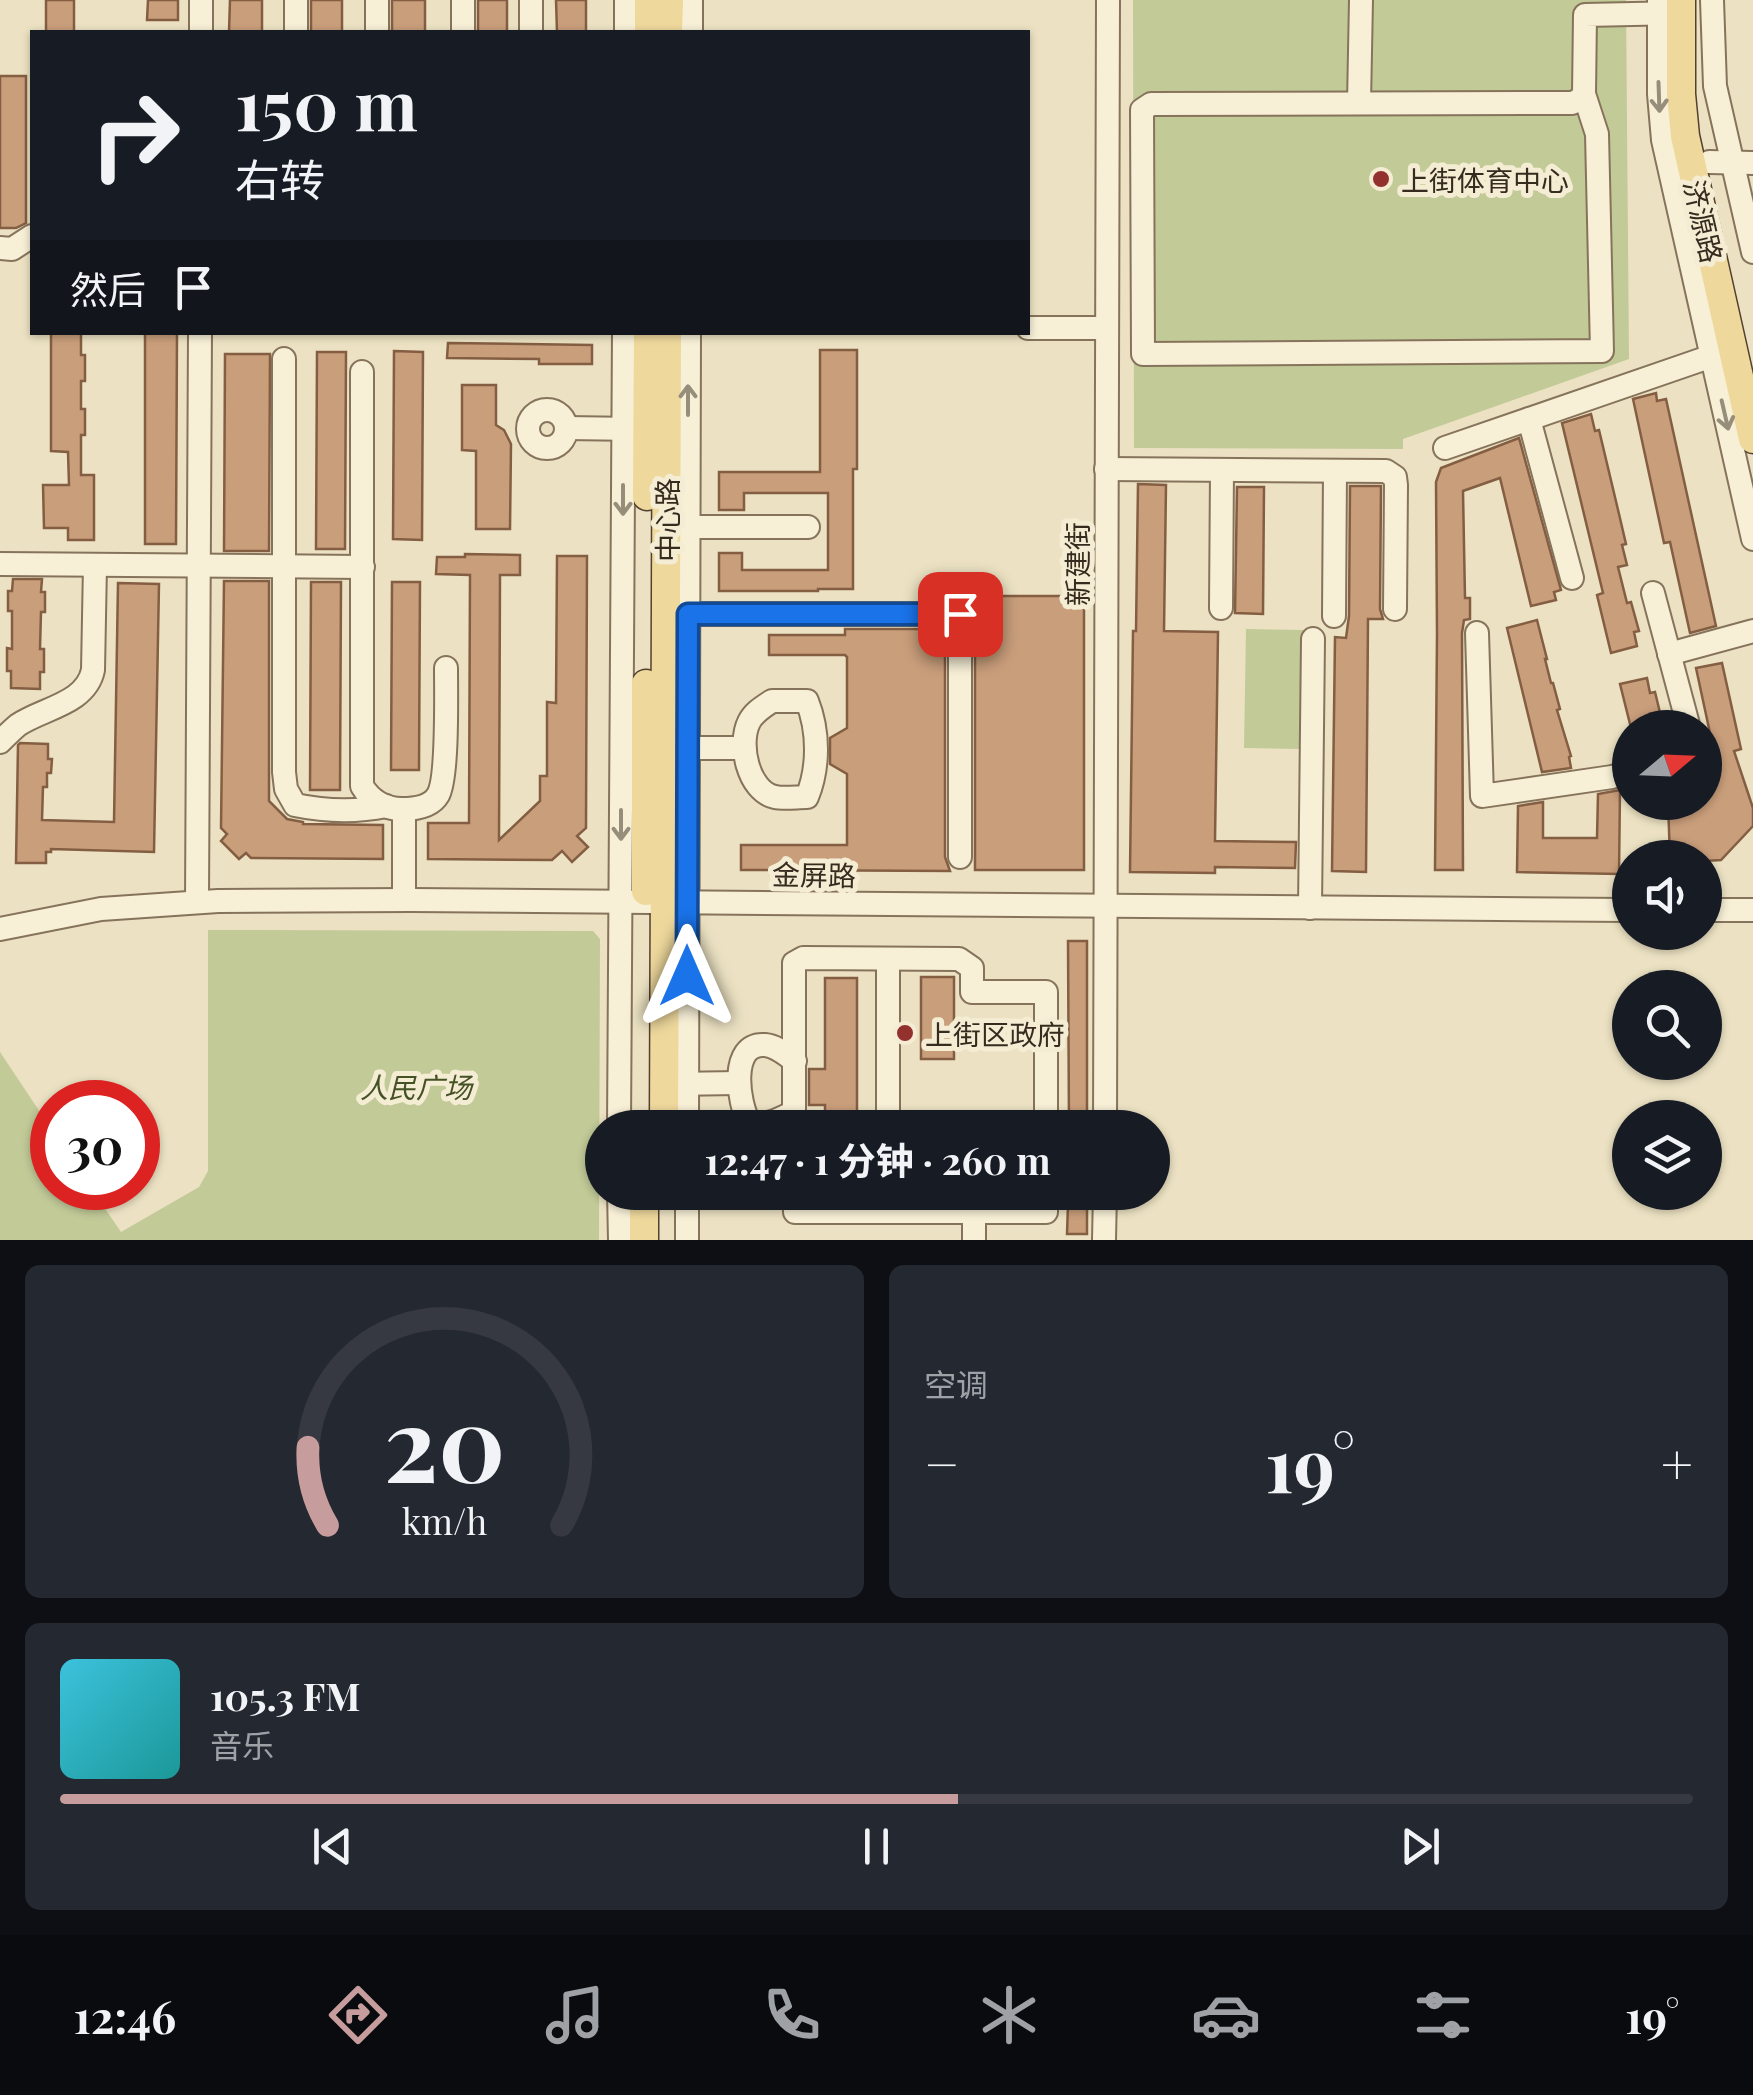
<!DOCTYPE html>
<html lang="zh">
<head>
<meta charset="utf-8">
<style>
  :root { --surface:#171b24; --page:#242831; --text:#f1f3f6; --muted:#9ea1a6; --line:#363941; --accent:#c69c9c }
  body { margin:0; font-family:"Playfair Display","Noto Sans SC",serif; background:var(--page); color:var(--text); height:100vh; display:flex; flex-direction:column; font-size:38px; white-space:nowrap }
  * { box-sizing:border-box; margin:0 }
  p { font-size:32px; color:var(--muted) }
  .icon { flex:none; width:55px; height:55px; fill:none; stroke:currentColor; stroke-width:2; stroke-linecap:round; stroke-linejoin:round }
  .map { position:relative; height:1240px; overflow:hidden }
  .drawer { display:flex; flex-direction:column; gap:25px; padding:25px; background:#0d0f14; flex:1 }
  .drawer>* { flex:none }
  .banner { position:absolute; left:30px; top:30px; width:1000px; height:305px; border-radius:0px; box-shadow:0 2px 8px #0004; background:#171b24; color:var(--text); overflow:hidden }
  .needle { width:65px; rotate:71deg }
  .controls { position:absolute; left:1612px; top:710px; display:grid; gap:20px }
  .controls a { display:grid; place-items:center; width:110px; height:110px; border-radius:50%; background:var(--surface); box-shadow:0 2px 8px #0004; font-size:50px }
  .speed { position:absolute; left:30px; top:1080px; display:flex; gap:20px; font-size:50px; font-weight:700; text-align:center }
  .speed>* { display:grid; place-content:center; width:130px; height:130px; border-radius:50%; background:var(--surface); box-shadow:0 2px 8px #0004; line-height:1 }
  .speed .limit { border:15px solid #d22; background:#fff; color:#111 }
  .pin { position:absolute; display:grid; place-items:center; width:85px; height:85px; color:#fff; margin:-42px; border-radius:20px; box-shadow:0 5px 15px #0006 }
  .me { position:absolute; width:110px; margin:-55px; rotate:0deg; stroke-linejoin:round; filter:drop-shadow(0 0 8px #0008) }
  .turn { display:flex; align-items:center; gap:35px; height:210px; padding:0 40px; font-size:45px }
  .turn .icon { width:130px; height:130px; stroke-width:2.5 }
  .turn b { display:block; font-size:70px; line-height:85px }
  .then { display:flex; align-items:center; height:95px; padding:0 40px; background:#0003; gap:20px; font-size:38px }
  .big { font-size:75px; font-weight:700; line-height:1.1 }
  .drawer .card { flex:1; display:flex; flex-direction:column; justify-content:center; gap:15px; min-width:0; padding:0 35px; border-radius:15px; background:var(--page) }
  .drawer .dial { align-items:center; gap:0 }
  .dial svg { height:260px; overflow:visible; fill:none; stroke:var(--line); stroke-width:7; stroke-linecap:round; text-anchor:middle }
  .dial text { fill:var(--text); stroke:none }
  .song { display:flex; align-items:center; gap:30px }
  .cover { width:120px; height:120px; border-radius:15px; background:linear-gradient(135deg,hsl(190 70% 55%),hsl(180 70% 35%)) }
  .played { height:10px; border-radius:5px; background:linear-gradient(90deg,var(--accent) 55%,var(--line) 55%) }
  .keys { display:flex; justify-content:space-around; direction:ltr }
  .heat { display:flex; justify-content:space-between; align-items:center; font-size:55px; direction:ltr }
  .drawer .tiles { flex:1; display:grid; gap:25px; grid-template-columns:1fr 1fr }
  .card:last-child { grid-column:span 2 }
  .trip { position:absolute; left:585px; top:1110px; width:585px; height:100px; border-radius:50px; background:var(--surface); box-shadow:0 2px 8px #0004; font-weight:700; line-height:100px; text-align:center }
  .dock { display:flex; height:160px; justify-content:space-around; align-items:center; background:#090b0e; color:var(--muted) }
  .dock .icon { width:70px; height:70px }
  .dock .on { color:var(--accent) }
  .dock b { font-size:45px; color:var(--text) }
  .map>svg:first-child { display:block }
  .green { fill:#c2ca98 }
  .building { fill:#c99e7b; stroke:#845e42; stroke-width:2.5 }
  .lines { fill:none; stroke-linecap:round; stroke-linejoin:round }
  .minor-casing { stroke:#86735b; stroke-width:26 }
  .major-casing { stroke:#53412f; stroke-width:31 }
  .minor { stroke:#f7efd6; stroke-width:22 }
  .major { stroke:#eed89c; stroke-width:28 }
  .oneway { stroke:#968d7a }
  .route-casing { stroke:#114b97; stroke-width:25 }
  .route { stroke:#1a73e8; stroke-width:18 }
  .poi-dot { fill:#92312d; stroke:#f4ecd3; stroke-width:4 }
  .labels { text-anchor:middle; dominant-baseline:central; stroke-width:10; stroke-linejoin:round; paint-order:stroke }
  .poi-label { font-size:28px; fill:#362b1e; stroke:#f4ecd3; text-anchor:start }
  .street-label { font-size:28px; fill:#362b1e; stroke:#f4ecd3 }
  .park-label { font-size:28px; font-style:italic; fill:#455226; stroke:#f4ecd3 }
</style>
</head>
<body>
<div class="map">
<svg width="1753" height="1240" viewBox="0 0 1753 1240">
  <rect width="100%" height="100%" fill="#ece2c3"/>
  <g class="green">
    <polygon points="1133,0 1626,0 1629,359 1403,439 1403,449 1134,448"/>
    <polygon points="1246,629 1304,630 1302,749 1244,748"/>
    <polygon points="208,930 593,931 600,939 599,1240 0,1240 0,1052 52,1130 52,1188 91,1188 121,1232 199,1187 208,1171"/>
  </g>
  <g class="building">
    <rect x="46" y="0" width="28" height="32"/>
    <polygon points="148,0 178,0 178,20 147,20"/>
    <polygon points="230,0 262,0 262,32 229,32"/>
    <rect x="311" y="0" width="31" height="32"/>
    <rect x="392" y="0" width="33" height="32"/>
    <rect x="478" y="0" width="29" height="32"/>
    <polygon points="556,0 586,0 586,32 557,32"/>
    <polygon points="0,76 26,76 26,223 16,228 0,228"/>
    <polygon points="51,332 81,332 81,355 85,355 85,381 81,381 81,409 85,409 85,435 81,435 81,475 94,475 94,540 68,540 68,528 44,528 43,485 69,485 68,452 51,451"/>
    <polygon points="145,332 177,332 176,544 145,544"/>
    <polygon points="448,343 592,345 592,364 539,364 539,359 447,358"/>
    <polygon points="820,350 857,350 857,469 853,469 853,589 818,589 818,591 719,591 719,553 742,553 742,570 828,570 828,493 744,493 744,510 719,510 719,472 820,472"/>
    <polygon points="394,351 423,352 422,540 393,539"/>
    <polygon points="317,352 346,352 345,549 316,549"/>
    <polygon points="225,354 270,354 269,551 224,551"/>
    <polygon points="462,385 496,385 496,425 504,430 511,444 510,529 476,529 476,451 462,450"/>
    <polygon points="1656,393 1657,401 1666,399 1716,626 1690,633 1670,542 1664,543 1633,399"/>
    <polygon points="1591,414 1595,431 1599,430 1619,514 1626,544 1622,545 1627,565 1618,567 1627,603 1631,602 1639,631 1634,632 1637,646 1611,653 1597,595 1603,593 1562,423"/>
    <polygon points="1519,438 1561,590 1554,592 1556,600 1531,606 1500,478 1463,491 1465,598 1470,598 1470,619 1464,620 1462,633 1463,870 1435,870 1437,634 1436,482 1441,468"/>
    <polygon points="1138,484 1166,485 1164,631 1218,632 1215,841 1296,842 1295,868 1215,867 1215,873 1130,872 1133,631 1136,631"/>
    <polygon points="1350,486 1381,486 1380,609 1383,619 1368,619 1366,872 1332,871 1335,637 1346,638 1349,616"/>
    <polygon points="1237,487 1264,487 1263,614 1235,613"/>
    <polygon points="465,554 520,555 520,575 500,575 499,840 540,801 540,776 547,776 547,702 556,703 557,556 587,556 586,828 577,836 588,847 572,862 562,851 552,860 428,859 428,823 469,823 470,575 436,574 437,557 465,557"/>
    <polygon points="13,579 42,579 41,592 45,592 45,612 41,612 40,649 44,649 44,672 40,672 40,689 11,688 11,671 7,671 7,648 12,649 12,611 8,611 8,591 12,591"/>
    <polygon points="224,581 269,581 269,801 287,819 303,822 303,824 383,825 383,859 251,858 246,853 239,859 221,841 227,834 221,828"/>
    <polygon points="311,582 341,582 340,790 310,790"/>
    <polygon points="392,582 420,582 419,770 391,770"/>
    <polygon points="118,583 159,584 154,852 51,849 51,852 46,852 46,863 16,863 18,745 20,743 48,744 48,759 52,759 51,773 47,773 47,787 43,787 42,820 114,822"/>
    <rect x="975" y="596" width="109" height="274"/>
    <polygon points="1537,620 1547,659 1545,659 1551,683 1553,683 1560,709 1557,710 1571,756 1569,757 1571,768 1542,772 1507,628"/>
    <polygon points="845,629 945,629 945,857 950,871 741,870 741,845 847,845 847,774 830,764 830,738 847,728 847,657 845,655 769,655 769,635 845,635"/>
    <polygon points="1722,663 1741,749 1734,751 1753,808 1753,826 1721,860 1705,861 1705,858 1670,858 1668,802 1705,802 1705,778 1719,775 1696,668"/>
    <polygon points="1647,678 1650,693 1655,692 1662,721 1658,722 1659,728 1631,728 1620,684"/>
    <polygon points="1620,790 1619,874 1517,872 1518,806 1543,802 1543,838 1597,838 1598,794"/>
    <polygon points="1068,941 1087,941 1087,1128 1069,1128"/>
    <rect x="921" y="977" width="33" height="82"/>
    <polygon points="825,978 857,978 857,1128 825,1128 825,1105 809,1105 809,1069 825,1069"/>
    <rect x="921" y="1112" width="33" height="16"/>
    <polygon points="1068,1204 1087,1204 1087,1234 1067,1234"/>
  </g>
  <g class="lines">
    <defs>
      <g id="minor">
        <polyline points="531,0 531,32"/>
        <polyline points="1659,0 1659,94 1663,140 1753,539"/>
        <polyline points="1712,0 1715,86 1753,252"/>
        <polyline points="201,32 201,0"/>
        <polyline points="296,32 296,0"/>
        <polyline points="377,32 377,0"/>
        <polyline points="463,32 463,0"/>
        <polyline points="626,32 626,0"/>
        <polyline points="691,32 691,0"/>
        <polyline points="1584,94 1597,134 1602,351 1143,354 1142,110 1151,104 1572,103 1579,100 1584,94 1585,15 1681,13"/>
        <polyline points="1359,103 1361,0"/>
        <polyline points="1709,162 1753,163"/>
        <polyline points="0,248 12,249 32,236"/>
        <polyline points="1028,328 1107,328"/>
        <path d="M284,359V772L286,789L295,805C324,811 357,812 386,806"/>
        <path d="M362,372V786C371,801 385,809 402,809C414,809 431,807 438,795C448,778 446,693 446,668"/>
        <circle cx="547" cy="429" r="19"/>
        <polyline points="1529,419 1572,578"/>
        <polyline points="566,428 637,429"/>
        <polyline points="1445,448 1712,356"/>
        <polyline points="1106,469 1386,471 1395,477 1396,485 1395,609"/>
        <polyline points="688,527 808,527"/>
        <polyline points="0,564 363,567"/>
        <polyline points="1653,593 1689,728"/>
        <polyline points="1221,608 1222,470"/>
        <polyline points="688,614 960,614 960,857"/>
        <polyline points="1334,616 1335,471"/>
        <polyline points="1477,633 1482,796 1612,777 1630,772"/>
        <polyline points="1669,654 1753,631"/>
        <path d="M772,701H807C819,731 819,768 807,797C797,797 784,799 775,797C748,791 738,744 749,722C754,712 763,707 772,701Z"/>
        <path d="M0,742C6,736 12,730 18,725C43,708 86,704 93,670L95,565"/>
        <polyline points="688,748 744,748"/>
        <polyline points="404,809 404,900"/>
        <polyline points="197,902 200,332"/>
        <polyline points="1310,908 1313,639"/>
        <polyline points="1705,910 1753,910"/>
        <polyline points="0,929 101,909 218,901 411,900 1630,910"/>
        <polyline points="888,959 888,1128"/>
        <polyline points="672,1084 738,1083"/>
        <path d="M794,1112C780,1119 764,1128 749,1122C738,1103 729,1042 765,1045C777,1046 786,1055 795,1061"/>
        <polyline points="619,1128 624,332"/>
        <polyline points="687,1128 689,332"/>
        <polyline points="794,1128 794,963 803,958 959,959 972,968 972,992 1046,992 1046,1128"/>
        <polyline points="1105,1128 1108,0"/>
        <polyline points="619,1192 620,1240"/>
        <polyline points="795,1192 795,1212 1046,1212 1046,1192"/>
        <polyline points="974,1212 974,1240"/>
        <polyline points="687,1240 687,1192"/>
        <polyline points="1104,1240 1105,1192"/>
      </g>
      <g id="major">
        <polyline points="1681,0 1681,94 1685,136 1753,439"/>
        <polyline points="649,32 649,0"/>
        <polyline points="668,32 669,0"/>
        <polyline points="647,496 648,332"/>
        <polyline points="646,891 646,684"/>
        <polyline points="664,1128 667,332"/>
        <polyline points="644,1240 644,1192"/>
      </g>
    </defs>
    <use href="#minor" class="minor-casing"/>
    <use href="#major" class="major-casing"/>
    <use href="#minor" class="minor"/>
    <use href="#major" class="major"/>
  </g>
  <defs><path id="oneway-shaft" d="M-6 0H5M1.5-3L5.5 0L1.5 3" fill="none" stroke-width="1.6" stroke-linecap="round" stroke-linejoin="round" transform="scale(2.5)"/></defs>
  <g class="oneway">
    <use href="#oneway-shaft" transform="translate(1659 97) rotate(88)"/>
    <use href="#oneway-shaft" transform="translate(688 400) rotate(-90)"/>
    <use href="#oneway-shaft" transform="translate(1725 415) rotate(77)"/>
    <use href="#oneway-shaft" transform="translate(623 500) rotate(90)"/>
    <use href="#oneway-shaft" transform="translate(621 825) rotate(90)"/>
  </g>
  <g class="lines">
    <defs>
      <polyline id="route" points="687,976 688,614 960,614"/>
    </defs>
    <use href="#route" class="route-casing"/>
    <use href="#route" class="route"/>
  </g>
  <g class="poi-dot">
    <circle cx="1381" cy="179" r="10"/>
    <circle cx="905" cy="1033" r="10"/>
  </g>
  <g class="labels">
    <g class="poi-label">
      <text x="1401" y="179">上街体育中心</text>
      <text x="925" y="1033">上街区政府</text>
    </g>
    <g class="street-label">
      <text transform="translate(1704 221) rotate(77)">济源路</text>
      <text transform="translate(666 520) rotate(-90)">中心路</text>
      <text transform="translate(1076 564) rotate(-90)">新建街</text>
      <text transform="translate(814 874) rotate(1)">金屏路</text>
    </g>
    <g class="park-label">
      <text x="416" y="1086">人民广场</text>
    </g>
  </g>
</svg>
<div class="controls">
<a><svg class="needle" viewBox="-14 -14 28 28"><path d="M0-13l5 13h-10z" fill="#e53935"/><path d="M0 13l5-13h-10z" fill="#9ea1a6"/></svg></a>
<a><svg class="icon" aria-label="sound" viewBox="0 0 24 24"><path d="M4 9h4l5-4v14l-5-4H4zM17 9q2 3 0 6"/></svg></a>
<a><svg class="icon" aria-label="search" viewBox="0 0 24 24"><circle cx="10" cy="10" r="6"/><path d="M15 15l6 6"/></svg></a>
<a><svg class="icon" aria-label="layers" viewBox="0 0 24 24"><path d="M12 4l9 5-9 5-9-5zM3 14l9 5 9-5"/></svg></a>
</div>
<div class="speed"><div class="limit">30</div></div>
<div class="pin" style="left:960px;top:614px;background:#d93025"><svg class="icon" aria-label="arrive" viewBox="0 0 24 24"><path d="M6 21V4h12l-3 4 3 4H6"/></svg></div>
<svg class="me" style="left:687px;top:976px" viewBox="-20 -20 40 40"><path d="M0-17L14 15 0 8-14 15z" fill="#1a73e8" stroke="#fff" stroke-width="4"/></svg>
<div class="trip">12:47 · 1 分钟 · 260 m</div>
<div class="banner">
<div class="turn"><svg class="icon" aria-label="right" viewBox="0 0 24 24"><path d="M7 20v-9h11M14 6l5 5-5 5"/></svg><div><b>150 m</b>右转</div></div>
<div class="then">然后<svg class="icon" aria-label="arrive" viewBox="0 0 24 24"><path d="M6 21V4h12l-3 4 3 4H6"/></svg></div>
</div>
</div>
<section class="drawer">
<div class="tiles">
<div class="card dial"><svg viewBox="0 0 100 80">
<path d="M14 69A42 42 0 1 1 86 69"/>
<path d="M14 69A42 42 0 0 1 8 45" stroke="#c69c9c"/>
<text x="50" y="56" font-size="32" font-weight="700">20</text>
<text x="50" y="72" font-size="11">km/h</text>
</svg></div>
<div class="card"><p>空调</p>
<div class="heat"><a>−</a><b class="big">19°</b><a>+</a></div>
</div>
<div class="card">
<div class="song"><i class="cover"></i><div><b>105.3 FM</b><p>音乐</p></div></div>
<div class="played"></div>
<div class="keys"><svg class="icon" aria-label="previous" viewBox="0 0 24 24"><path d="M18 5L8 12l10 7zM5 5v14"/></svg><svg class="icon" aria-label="pause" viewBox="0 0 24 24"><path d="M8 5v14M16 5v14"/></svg><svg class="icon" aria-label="next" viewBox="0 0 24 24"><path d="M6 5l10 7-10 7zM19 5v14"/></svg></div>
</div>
</div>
</section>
<nav class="dock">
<b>12:46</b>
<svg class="icon on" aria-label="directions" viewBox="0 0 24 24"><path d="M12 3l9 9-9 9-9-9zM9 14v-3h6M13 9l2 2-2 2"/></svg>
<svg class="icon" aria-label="music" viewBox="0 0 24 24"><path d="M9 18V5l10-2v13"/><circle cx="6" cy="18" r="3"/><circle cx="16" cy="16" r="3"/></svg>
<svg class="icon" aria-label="phone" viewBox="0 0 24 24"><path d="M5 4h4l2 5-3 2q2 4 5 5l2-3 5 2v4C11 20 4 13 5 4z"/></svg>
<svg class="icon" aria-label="climate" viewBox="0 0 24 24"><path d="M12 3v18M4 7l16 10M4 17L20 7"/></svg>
<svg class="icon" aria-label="car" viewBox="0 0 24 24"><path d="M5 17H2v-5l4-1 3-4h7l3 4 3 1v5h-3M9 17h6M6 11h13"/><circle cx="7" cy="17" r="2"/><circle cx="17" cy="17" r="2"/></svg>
<svg class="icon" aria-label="filters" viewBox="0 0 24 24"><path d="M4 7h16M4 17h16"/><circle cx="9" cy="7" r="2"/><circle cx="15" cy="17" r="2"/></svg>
<b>19°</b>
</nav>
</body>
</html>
